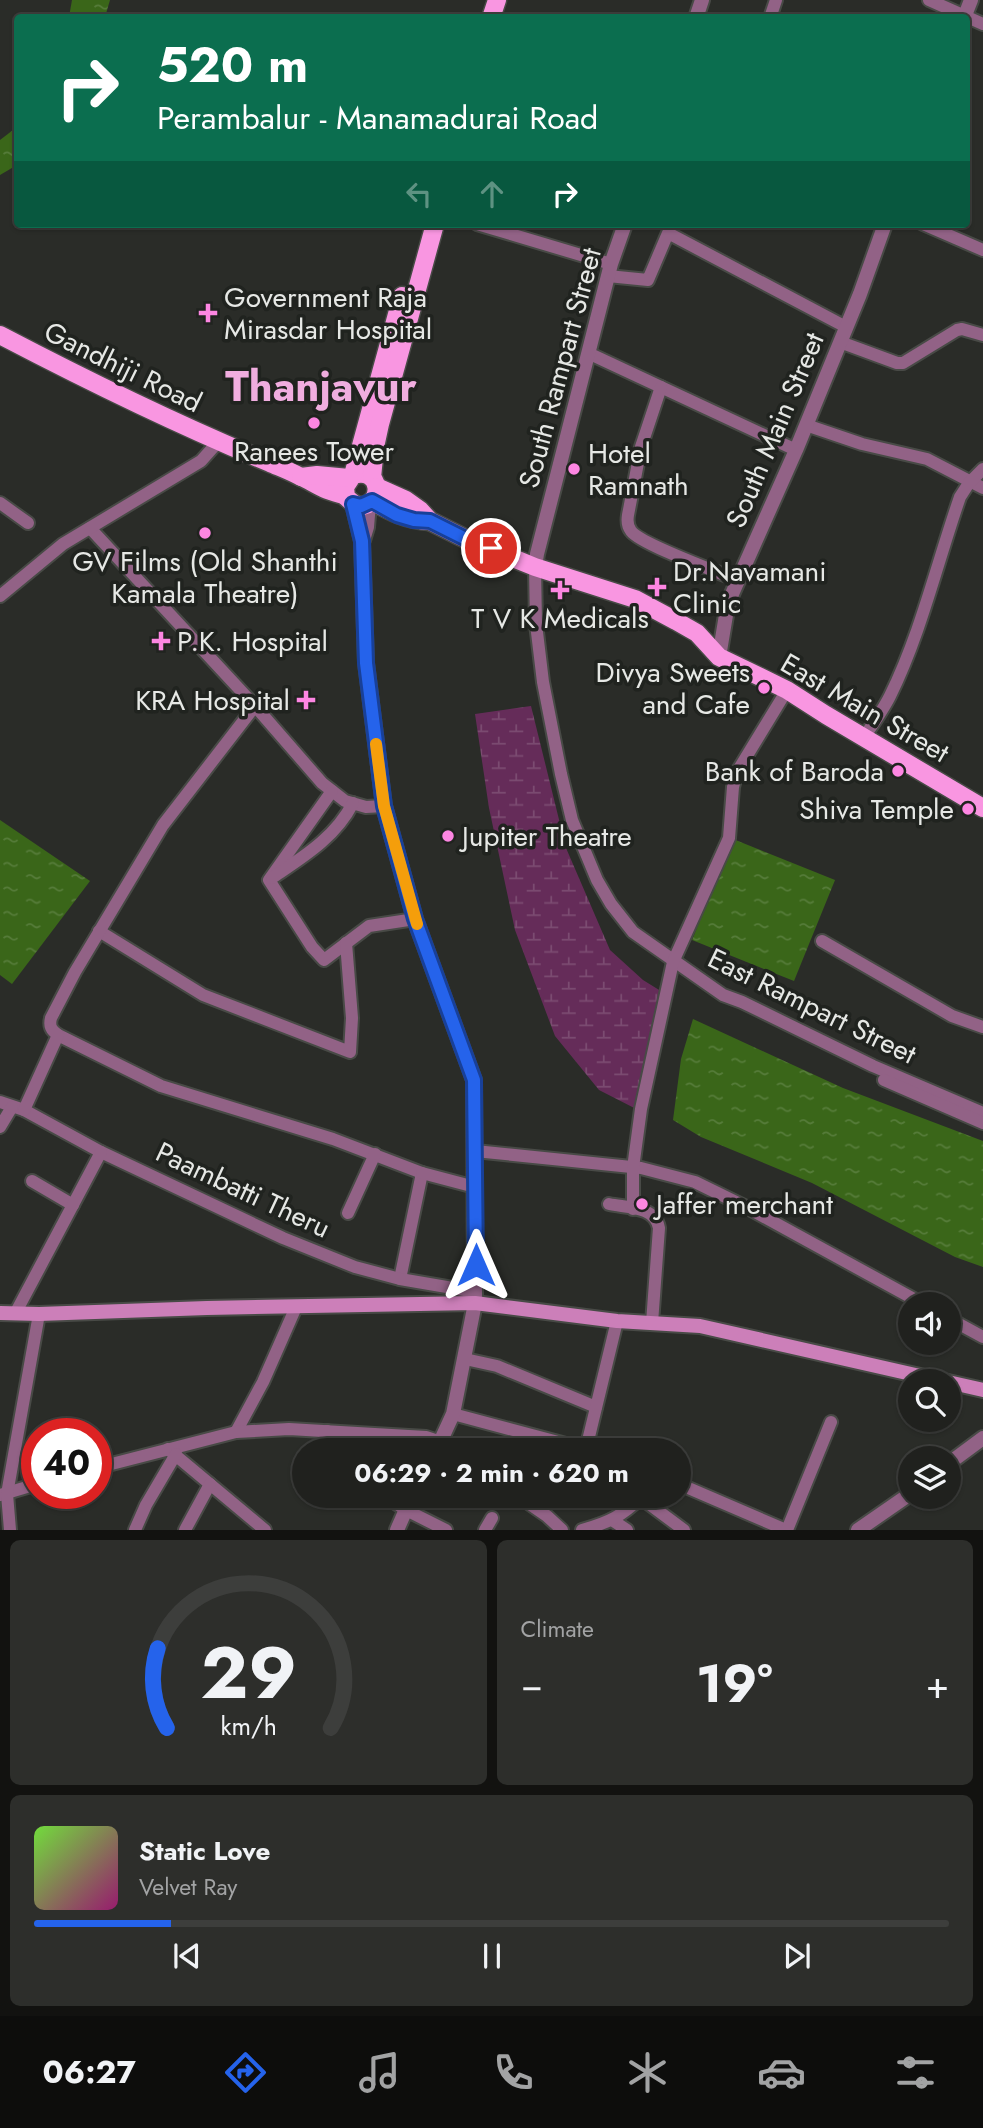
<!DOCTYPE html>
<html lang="en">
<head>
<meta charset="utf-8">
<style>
  :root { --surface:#20211e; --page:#2d2e2b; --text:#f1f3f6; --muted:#a2a3a4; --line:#3d3e3c; --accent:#2563eb }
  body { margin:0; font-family:Jost,sans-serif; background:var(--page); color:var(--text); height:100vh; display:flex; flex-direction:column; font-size:26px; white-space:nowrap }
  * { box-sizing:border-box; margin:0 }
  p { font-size:23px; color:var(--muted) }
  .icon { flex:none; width:38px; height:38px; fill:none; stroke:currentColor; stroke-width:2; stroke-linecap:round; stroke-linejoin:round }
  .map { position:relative; height:1530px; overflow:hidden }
  .sheet { display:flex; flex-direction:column; gap:10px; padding:10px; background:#121210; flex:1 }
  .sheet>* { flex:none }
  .banner { position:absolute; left:14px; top:14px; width:956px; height:214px; border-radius:7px; box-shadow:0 2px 5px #0004,0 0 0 2px var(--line); background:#0b6e4f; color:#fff; overflow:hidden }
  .controls { position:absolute; left:898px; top:1292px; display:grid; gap:14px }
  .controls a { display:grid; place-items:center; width:63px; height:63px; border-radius:50%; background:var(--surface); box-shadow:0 2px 5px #0004,0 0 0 2px var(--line); font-size:35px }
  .speed { position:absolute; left:21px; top:1418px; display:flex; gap:14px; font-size:35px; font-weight:700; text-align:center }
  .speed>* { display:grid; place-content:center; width:91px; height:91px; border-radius:50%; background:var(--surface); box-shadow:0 2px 5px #0004,0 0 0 2px var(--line); line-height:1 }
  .speed .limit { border:10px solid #d22; background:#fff; color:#111 }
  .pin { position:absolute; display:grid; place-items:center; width:60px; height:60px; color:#fff; margin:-30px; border:4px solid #fff; border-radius:50%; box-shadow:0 2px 7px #0007 }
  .me { position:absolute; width:77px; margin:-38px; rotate:0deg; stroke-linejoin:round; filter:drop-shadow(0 0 5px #0008) }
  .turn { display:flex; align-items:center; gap:24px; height:147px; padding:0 28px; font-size:32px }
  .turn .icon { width:91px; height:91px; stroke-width:2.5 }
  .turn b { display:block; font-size:49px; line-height:60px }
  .lanes { display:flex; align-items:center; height:66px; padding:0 28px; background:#0003; justify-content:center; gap:35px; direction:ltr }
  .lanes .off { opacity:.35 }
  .big { font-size:52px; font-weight:700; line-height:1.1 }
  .sheet .card { flex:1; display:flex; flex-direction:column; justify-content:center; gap:10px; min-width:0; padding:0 24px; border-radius:10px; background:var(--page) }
  .sheet .dial { align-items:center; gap:0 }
  .dial svg { height:182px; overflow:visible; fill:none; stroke:var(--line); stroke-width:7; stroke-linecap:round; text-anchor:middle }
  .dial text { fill:var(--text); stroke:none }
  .song { display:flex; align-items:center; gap:21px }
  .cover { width:84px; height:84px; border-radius:10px; background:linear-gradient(135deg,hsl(100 70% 55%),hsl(320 70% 35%)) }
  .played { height:7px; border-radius:4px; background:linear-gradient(90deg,var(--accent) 15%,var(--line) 15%) }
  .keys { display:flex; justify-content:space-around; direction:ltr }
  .heat { display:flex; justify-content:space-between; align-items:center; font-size:38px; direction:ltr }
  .sheet .tiles { flex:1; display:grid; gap:10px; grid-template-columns:1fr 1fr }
  .card:last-child { grid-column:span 2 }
  .trip { position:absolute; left:292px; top:1438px; width:399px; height:70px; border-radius:35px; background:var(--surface); box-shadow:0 2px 5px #0004,0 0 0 2px var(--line); font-weight:700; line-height:70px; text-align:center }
  .tab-bar { display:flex; height:112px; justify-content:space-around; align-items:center; background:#0d0d0c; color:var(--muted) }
  .tab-bar .icon { width:49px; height:49px }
  .tab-bar .current { color:var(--accent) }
  .tab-bar b { font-size:32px; color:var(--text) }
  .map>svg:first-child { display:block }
  .wetland { fill:url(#wetland-marsh) }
  .water { fill:url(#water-ripples) }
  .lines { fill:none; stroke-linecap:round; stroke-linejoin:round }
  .minor-casing { stroke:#484a46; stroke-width:16 }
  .tertiary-casing { stroke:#484a46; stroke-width:18 }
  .secondary-casing { stroke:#484a46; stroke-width:18 }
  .primary-casing { stroke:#484a46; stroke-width:21 }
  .minor { stroke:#926286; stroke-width:12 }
  .tertiary { stroke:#926286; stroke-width:14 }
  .secondary { stroke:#cc7fb9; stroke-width:14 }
  .primary { stroke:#f996e1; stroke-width:18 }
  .route-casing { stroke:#184099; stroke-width:18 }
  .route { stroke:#2563eb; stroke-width:12 }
  .slow { stroke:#f59e0b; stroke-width:12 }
  .poi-dot { fill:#fd86e2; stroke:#20231f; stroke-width:2.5 }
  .labels { text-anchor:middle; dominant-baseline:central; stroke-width:7; stroke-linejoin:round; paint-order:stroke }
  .poi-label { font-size:28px; fill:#e6e8e5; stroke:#20231f; text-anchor:start }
  .street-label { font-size:28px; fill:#e6e8e5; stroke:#20231f }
  .town-label { font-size:42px; font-weight:bold; fill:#f0addf; stroke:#20231f }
</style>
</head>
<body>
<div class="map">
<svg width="983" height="1530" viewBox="0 0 983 1530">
  <defs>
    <pattern id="wetland-marsh" width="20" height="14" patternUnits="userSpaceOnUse" patternTransform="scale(1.75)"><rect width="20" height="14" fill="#652c59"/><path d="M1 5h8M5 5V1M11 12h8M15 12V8" fill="none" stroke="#7b4b71"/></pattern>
    <pattern id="water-ripples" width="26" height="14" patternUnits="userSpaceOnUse" patternTransform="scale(1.75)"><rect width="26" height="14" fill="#3a6619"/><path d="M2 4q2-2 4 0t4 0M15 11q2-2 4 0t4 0" fill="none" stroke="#567c3a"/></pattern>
  </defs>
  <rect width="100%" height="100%" fill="#2a2c28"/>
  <polygon class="wetland" points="531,706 566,848 610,950 643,980 664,993 646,1114 599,1090 555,1036 515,930 489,808 475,714"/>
  <g class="water">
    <polygon points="72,0 110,0 105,17 69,17"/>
    <polygon points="17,127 17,165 0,175 0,140"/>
    <polygon points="0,820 90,881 12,984 0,975"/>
    <polygon points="733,839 835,880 794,981 692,940"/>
    <polygon points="693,1019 843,1088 983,1141 983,1267 955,1257 812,1183 701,1137 673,1120 681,1059"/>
  </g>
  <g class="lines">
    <defs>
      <g id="minor">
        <polyline points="929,0 983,24"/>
        <polyline points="770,18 776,0"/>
        <polyline points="477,224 611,264"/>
        <polyline points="923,224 983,250"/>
        <polyline points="608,276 648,280 668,233 846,327"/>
        <polyline points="840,342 897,363 903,363 957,330 962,329 983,335"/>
        <polyline points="588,353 796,450"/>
        <path d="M661,387L641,447L628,515C627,521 627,526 631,531C640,544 718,572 737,580"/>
        <polyline points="806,425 862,444 927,459 983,488"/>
        <polyline points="0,503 28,523"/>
        <polyline points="90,528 255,706 322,783 345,801 366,807 384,806"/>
        <polyline points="535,567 536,624 543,682 561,774 572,820 597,880 611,904 633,932 723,995 742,1002 873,1066 983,1113"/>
        <polyline points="0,596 63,544 201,461 218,442"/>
        <path d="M864,737C873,724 883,710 890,696C921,633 937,563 960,497L969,483L983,469"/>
        <polyline points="332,791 269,880 312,947 324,960 369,926 415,919"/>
        <path d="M272,878C303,857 335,838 353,803"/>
        <polyline points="99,931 203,995 350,1052 352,1018 346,943"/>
        <polyline points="822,941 952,1016 983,1027"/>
        <polyline points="58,1035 161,1086 333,1139 422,1173 400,1279"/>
        <polyline points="884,1080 983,1123"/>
        <polyline points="0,1102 24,1110 101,1152 283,1238 355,1267 400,1279 476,1292"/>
        <path d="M24,1110L58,1035C51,1030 49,1026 51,1018L75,972L163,825L255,706"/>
        <polyline points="0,1127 12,1107"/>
        <polyline points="475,1151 641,1168 695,1182 746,1207 923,1304"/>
        <polyline points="422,1173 475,1187"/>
        <polyline points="32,1181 73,1205"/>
        <path d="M609,1204C628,1208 655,1206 659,1228L652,1323"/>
        <polyline points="633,1209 633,1168 641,1109 673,962 729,838 733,787 737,772 787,690"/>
        <polyline points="348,1213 375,1154"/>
        <polyline points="16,1312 101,1152"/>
        <polyline points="948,1318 983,1337"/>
        <polyline points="465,1359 497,1366 596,1407"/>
        <polyline points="453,1414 592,1451"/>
        <polyline points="327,1431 330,1442 335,1451"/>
        <polyline points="236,1432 263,1382 296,1307"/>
        <polyline points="168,1449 265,1530"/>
        <polyline points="586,1449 617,1321"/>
        <polyline points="96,1468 236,1432 289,1429 426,1437 441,1442 453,1451"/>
        <polyline points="679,1484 786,1530"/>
        <polyline points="0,1495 37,1484"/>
        <polyline points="385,1496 406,1510 446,1530"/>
        <polyline points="518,1496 547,1516 562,1530"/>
        <polyline points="641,1498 684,1530"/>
        <polyline points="612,1520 627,1530"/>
        <polyline points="10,1530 7,1494 39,1314"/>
        <polyline points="135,1530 146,1505 176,1454"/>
        <polyline points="185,1530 210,1484"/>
        <polyline points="485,1530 492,1518"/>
        <path d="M582,1530C611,1522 621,1516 643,1496"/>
        <polyline points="787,1530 831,1422"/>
      </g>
      <g id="tertiary">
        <polyline points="696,18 702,0"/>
        <polyline points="964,18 971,0"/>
        <polyline points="353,504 362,541 366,663 384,806 415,919 474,1080 475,1303 453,1414 436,1451"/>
        <polyline points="363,540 367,527 369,503"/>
        <polyline points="535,567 537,554 611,264 625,224"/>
        <polyline points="719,657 728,603 796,450 860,294 885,224"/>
        <polyline points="948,1464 983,1438"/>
        <polyline points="397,1530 412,1496"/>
        <polyline points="858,1530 910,1494"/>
      </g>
      <g id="secondary">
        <polyline points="0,1313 39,1314 207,1308 475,1303 617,1321 700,1326 942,1381"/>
        <polyline points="948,1382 983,1390"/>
      </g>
      <g id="primary">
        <polyline points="491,18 497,0"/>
        <path d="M0,335C88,381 178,425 270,463C279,467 290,471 299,476C309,480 317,486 327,490C332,492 338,493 343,495C349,498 352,505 360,506C384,506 382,466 353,475L345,487L346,497"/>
        <polyline points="353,475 402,296"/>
        <polyline points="301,477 317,475 349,478"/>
        <polyline points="372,478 375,447 380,424 435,224"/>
        <polyline points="377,487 406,500 420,510 430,521 466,539 535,567 635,599 676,621 697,633 719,657 787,690 826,715 983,808"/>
        <path d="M372,501C392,512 407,520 430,521"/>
      </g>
    </defs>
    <use href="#minor" class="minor-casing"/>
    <use href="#tertiary" class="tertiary-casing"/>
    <use href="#secondary" class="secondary-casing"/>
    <use href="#primary" class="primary-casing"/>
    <use href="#minor" class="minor"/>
    <use href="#tertiary" class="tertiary"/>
    <use href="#secondary" class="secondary"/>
    <use href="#primary" class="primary"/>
  </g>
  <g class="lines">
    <defs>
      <polyline id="route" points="476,1265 474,1080 415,919 384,806 366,663 362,541 353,504 361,506 372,501 397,515 414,520 430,521 466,539 491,548"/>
    </defs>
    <use href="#route" class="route-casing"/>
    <use href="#route" class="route"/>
    <polyline class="slow" points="376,744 384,806 417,924"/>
  </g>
  <g class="poi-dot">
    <path d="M204.5 302.5h7v7h7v7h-7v7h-7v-7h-7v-7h7z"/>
    <circle cx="314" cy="423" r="7"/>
    <circle cx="574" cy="469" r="7"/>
    <circle cx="205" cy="533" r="7"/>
    <path d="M653.5 576.5h7v7h7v7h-7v7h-7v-7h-7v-7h7z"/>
    <path d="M556.5 579.5h7v7h7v7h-7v7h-7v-7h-7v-7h7z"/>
    <path d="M157.5 630.5h7v7h7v7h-7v7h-7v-7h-7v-7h7z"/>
    <circle cx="764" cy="688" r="7"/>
    <path d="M302.5 689.5h7v7h7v7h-7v7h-7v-7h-7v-7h7z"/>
    <circle cx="898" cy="771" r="7"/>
    <circle cx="968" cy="809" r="7"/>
    <circle cx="448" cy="836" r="7"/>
    <circle cx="642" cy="1204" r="7"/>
  </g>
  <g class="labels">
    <g class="poi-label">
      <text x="224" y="297">Government Raja<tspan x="224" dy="32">Mirasdar Hospital</tspan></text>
      <text x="314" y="451" text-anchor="middle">Ranees Tower</text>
      <text x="588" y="453">Hotel<tspan x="588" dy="32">Ramnath</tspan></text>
      <text x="205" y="561" text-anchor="middle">GV Films (Old Shanthi<tspan x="205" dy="32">Kamala Theatre)</tspan></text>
      <text x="673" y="571">Dr.Navamani<tspan x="673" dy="32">Clinic</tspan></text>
      <text x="560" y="618" text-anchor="middle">T V K Medicals</text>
      <text x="177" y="641">P.K. Hospital</text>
      <text x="750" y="672" text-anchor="end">Divya Sweets<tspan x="750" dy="32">and Cafe</tspan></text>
      <text x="290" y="700" text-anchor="end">KRA Hospital</text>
      <text x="884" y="771" text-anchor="end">Bank of Baroda</text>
      <text x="954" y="809" text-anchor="end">Shiva Temple</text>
      <text x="462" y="836">Jupiter Theatre</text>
      <text x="656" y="1204">Jaffer merchant</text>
    </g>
    <g class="street-label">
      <text transform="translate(123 367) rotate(26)">Gandhiji Road</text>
      <text transform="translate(560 368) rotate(-75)">South Rampart Street</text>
      <text transform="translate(775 430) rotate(-67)">South Main Street</text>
      <text transform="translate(865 708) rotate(30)">East Main Street</text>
      <text transform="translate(812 1006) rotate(26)">East Rampart Street</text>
      <text transform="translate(243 1190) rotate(25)">Paambatti Theru</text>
    </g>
    <g class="town-label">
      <text x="321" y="386">Thanjavur</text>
    </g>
  </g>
</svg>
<div class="controls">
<a><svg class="icon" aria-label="sound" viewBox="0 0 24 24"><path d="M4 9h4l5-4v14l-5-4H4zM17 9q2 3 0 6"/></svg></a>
<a><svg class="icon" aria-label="search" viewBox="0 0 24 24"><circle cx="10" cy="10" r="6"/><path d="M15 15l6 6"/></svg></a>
<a><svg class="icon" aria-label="layers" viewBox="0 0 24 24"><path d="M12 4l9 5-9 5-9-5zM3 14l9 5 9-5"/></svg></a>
</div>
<div class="speed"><div class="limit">40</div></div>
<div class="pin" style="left:491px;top:548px;background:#d93025"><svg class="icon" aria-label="arrive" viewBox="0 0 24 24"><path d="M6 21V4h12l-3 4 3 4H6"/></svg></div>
<svg class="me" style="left:476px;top:1265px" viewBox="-20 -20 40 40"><path d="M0-17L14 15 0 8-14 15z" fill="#2563eb" stroke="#fff" stroke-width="4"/></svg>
<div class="trip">06:29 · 2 min · 620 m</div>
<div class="banner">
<div class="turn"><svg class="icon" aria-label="right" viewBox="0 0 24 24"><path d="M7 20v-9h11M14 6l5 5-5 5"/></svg><div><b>520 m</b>Perambalur - Manamadurai Road</div></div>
<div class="lanes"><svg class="icon off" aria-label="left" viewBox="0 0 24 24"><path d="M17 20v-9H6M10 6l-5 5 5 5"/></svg><svg class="icon off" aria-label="ahead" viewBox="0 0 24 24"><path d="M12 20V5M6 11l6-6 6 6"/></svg><svg class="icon" aria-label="right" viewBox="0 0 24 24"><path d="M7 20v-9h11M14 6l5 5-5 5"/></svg></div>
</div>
</div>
<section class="sheet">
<div class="tiles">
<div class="card dial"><svg viewBox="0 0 100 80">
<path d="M14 69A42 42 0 1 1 86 69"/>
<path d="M14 69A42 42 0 0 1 10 34" stroke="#2563eb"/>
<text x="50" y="56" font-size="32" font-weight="700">29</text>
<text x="50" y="72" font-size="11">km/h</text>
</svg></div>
<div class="card"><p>Climate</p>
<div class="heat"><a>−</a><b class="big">19°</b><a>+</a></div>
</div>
<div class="card">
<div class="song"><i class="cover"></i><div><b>Static Love</b><p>Velvet Ray</p></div></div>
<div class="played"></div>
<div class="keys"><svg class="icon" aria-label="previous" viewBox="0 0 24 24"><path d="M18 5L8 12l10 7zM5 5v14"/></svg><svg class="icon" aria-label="pause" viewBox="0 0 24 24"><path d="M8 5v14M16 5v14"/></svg><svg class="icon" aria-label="next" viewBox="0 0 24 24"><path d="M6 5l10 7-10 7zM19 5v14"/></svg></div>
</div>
</div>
</section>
<nav class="tab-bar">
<b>06:27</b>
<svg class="icon current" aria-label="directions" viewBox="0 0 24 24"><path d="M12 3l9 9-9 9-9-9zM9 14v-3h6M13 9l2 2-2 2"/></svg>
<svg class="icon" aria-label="music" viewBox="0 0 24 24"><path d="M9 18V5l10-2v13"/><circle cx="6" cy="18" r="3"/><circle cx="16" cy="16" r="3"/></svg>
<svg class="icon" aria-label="phone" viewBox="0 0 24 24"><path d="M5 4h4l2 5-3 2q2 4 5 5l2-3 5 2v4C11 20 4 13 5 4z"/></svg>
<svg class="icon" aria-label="climate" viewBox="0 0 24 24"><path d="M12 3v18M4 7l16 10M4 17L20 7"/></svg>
<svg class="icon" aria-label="car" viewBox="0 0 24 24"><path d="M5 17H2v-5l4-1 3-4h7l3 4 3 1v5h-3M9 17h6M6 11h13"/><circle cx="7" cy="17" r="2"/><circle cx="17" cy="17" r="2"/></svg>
<svg class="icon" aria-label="filters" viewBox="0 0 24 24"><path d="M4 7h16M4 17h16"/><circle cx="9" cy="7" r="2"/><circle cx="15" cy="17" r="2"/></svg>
</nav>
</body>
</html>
